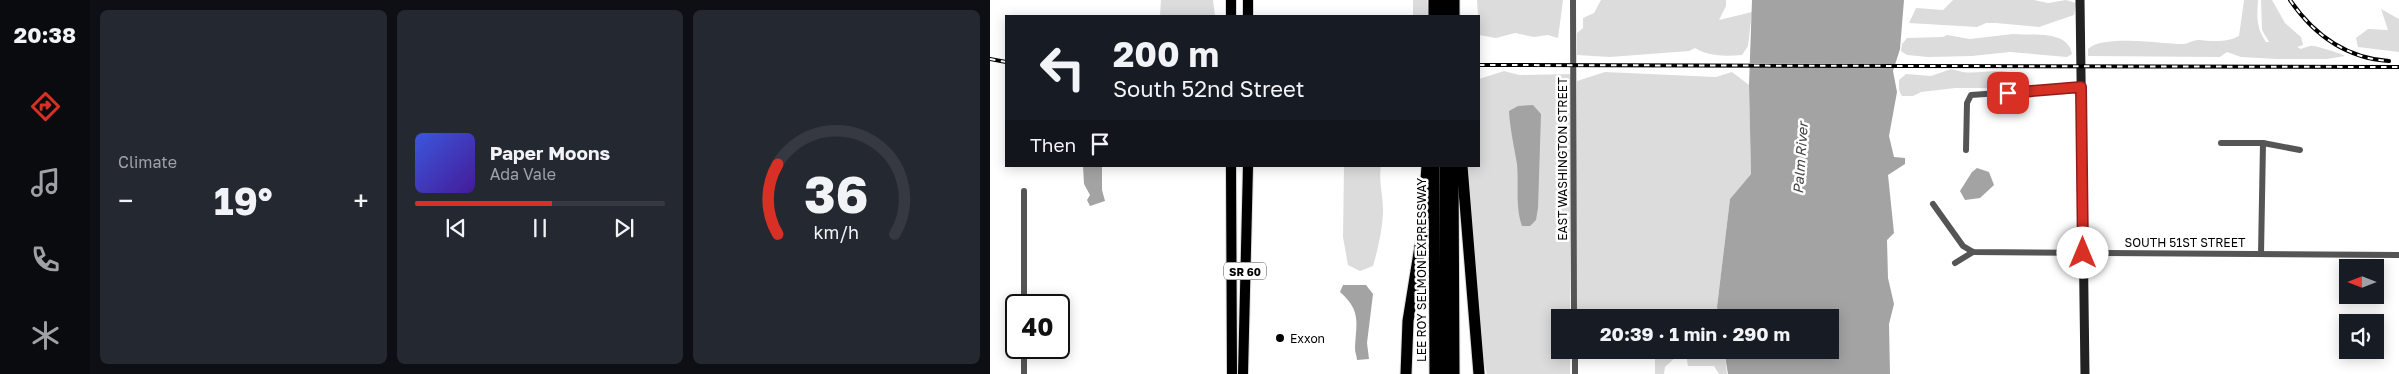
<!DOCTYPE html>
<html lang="en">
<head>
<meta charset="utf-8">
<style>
  :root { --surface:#171b24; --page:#242831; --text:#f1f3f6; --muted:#9ea1a6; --line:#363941; --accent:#d93025 }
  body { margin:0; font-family:"Golos Text",sans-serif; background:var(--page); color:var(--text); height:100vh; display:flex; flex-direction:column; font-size:19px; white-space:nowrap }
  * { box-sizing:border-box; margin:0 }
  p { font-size:16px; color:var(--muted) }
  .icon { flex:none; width:28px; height:28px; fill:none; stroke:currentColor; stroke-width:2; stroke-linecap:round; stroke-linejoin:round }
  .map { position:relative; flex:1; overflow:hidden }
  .drawer { display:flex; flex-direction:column; gap:10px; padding:10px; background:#0d0f14; width:900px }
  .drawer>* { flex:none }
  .hud { position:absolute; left:15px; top:15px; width:475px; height:152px; border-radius:0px; box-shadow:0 2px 12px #0003; background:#171b24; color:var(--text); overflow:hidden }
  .needle { width:32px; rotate:270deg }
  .fabs { position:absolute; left:1349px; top:259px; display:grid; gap:10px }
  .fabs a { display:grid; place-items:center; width:45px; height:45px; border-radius:0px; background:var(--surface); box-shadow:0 2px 12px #0003; font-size:25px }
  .speed { position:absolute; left:15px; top:294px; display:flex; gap:10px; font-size:25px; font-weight:700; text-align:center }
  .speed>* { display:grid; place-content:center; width:65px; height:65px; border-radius:50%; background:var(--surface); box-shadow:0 2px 12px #0003; line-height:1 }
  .speed .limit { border:2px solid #111; border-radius:8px; background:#fff; color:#111 }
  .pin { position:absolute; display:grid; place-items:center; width:42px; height:42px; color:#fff; margin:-21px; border-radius:10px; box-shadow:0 2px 8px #0006 }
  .me { position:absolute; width:55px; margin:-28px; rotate:0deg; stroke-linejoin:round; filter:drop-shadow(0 0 4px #0008) }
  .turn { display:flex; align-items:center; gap:18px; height:105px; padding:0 25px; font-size:22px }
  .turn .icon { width:65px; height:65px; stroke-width:2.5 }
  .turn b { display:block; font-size:35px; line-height:42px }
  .then { display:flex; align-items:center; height:48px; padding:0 25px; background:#0003; gap:10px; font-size:19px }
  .big { font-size:38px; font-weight:700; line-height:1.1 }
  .drawer .widget { flex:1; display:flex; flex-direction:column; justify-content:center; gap:8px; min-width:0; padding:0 18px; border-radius:8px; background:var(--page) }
  .drawer .dial { align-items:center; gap:0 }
  .dial svg { height:130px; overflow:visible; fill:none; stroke:var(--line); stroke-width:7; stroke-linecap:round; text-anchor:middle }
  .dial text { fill:var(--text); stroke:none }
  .song { display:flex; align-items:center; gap:15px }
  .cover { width:60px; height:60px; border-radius:8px; background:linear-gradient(135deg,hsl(230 70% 55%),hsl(260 70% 35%)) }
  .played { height:5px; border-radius:2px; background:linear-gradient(90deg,var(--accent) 55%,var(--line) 55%) }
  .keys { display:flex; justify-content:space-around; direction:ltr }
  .heat { display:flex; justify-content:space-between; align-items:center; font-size:28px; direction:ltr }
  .drawer .tiles { flex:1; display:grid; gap:10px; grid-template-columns:repeat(3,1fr) }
  .trip { position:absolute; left:561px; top:309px; width:288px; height:50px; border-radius:0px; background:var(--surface); box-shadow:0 2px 12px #0003; font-weight:700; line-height:50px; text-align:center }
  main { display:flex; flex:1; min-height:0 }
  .tab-bar { display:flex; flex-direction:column; width:90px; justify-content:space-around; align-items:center; background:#090b0e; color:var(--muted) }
  .tab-bar .icon { width:35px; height:35px }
  .tab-bar .active { color:var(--accent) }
  .tab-bar b { font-size:22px; color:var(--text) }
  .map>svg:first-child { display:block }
  .green { fill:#dcdcdc }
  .water { fill:#a3a3a3 }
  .pier { fill:#fff }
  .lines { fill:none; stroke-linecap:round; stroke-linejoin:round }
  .primary-casing { stroke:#dbdbdb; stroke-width:12 }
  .highway-casing { stroke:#dbdbdb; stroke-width:13 }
  .street { stroke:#555; stroke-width:6 }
  .secondary { stroke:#222; stroke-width:9 }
  .primary { stroke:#000; stroke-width:10 }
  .highway { stroke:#000; stroke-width:11 }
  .rail-casing { stroke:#000; stroke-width:4 }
  .rail { stroke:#fff; stroke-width:2; stroke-dasharray:5.5; stroke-linecap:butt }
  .route-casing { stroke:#8d1f18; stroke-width:12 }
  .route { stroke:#d93025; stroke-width:9 }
  .poi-dot { fill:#000; stroke:#fff; stroke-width:2 }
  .labels { text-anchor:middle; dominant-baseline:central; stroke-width:5; stroke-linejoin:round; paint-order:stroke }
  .shield { fill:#fff; stroke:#4c4c4c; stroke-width:1 }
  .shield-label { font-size:11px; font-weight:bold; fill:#000 }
  .street-label { font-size:12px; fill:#000; stroke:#fff }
  .poi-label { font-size:12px; fill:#000; stroke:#fff; text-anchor:start }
  .water-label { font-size:14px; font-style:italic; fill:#444; stroke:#fff }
</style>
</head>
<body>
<main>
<nav class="tab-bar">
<b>20:38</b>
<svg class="icon active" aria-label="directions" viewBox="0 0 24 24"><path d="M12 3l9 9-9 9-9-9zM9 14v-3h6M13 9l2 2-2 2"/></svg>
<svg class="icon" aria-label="music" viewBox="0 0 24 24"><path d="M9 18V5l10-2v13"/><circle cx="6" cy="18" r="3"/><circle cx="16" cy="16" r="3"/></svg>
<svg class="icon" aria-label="phone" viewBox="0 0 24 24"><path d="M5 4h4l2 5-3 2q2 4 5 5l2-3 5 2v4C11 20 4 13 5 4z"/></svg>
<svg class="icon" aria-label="climate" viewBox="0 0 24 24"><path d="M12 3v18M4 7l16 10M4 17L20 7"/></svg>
</nav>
<section class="drawer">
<div class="tiles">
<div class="widget"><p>Climate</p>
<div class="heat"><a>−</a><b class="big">19°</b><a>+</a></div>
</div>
<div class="widget">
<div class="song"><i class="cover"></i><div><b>Paper Moons</b><p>Ada Vale</p></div></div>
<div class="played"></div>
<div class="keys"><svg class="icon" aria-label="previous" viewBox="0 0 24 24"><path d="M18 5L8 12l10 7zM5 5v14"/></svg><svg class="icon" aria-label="pause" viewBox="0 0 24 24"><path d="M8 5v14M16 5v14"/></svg><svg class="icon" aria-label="next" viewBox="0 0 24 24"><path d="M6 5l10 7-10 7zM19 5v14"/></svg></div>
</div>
<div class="widget dial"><svg viewBox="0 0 100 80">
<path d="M14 69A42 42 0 1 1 86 69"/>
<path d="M14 69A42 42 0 0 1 14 26" stroke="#d93025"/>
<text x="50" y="56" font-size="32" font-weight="700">36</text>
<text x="50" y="72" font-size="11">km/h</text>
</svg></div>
</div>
</section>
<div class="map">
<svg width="1409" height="374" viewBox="0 0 1409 374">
  <rect width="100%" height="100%" fill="#fff"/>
  <g class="green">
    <polygon points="171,0 223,0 225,16 170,16"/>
    <polygon points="423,0 437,0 439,16 423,16"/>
    <polygon points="487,0 573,0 568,38 558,35 544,37 525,33 506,38 489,35"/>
    <path d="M611,0H736V6L729,20L762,12L758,46L752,55C736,56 719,57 705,48L699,51L620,57L587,55V33L593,28V18L604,13Z"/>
    <polygon points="963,0 1044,0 1058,3 1076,0 1086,3 1084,15 1049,27 1006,23 996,23 987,27 919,23 926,8 953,10"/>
    <path d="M1254,0H1268C1267,16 1266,28 1276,42H1279L1272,30L1271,0H1282L1295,23L1311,37L1313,45L1307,47L1311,49C1315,48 1320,45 1323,46C1327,46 1353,54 1355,56L1337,59H1287L1251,57L1237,52L1230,57L1098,56V49C1113,34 1172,44 1193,44C1198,44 1203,40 1208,40C1221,41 1237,43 1249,36Z"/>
    <polygon points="1391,9 1409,19 1409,52 1368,47 1366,38 1378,29 1398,30"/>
    <path d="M1023,34C1041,36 1078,29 1082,54L1077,57L1020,52L982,56L938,57L917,55L911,51L912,44L917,38L953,37L957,35L980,39Z"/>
    <path d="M961,69C965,70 969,71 973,72C992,75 1019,64 1035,80L1032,83L1004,88H965L931,92L923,96H912L909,90V80L916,74L941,76Z"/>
    <polygon points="514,71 529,75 582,74 580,317 570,318 570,350 580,350 580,374 497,374 489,346 474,166 489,166 489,79"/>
    <polygon points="615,72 726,77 742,72 759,85 761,174 740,199 727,307 729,317 585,317 587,81"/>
    <path d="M354,166H391C388,182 394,198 393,214C392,231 388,249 383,266L370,271L358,265L353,237Z"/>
    <polygon points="665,350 734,350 737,374 729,374 724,366 698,366 696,354 688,355 675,367 674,374 665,374"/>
  </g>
  <g class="water">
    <polygon points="762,0 914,0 910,49 903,71 907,92 899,136 904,157 915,158 915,164 898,175 904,233 897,240 898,278 904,304 899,324 900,374 738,374 734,350 840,350 840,318 729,318 727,307 740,199 761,174 759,85"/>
    <path d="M543,105L551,114L548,208L546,220L540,226H532C525,206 529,185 527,164C524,146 520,129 519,111L528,106Z"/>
    <polygon points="93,166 112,166 112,190 115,201 100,206 97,200 100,195 94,184"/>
    <polygon points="987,168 999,172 1004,185 990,198 975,200 970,191 982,172"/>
    <path d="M353,285H376L383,294L377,343L379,359L367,360C367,356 365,353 365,349C366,324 372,311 350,292Z"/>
  </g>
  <polygon class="pier" points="757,63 908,64 907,67 757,67"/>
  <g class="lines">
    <defs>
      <g id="primary">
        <polyline points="241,0 241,16"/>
        <polyline points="258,0 258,16"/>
        <polyline points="241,166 242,374"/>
        <polyline points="253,374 258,166"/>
      </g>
      <g id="highway">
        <polyline points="444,0 444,16"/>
        <polyline points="454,0 454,16"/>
        <polyline points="464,0 464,16"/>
        <polyline points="444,166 445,374"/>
        <polyline points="455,166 455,374"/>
        <polyline points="463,166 464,374"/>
        <polyline points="472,166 489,374"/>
        <polyline points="416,374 418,321 432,234 437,166"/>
      </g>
    </defs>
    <use href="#primary" class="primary-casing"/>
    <use href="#highway" class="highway-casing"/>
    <g class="street">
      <polyline points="583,0 584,318"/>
      <polyline points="1231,143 1273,143 1310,150"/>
      <polyline points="976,150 977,103 981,95 1091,87"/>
      <polyline points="34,191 34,305"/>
      <polyline points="943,204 973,246 983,252 1409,255"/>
      <polyline points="1271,254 1273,143"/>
      <polyline points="965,263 983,252"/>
      <polyline points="34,348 34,374"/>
      <polyline points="585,350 585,374"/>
    </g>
    <polyline class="secondary" points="1090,0 1095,374"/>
    <use href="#primary" class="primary"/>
    <use href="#highway" class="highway"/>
    <defs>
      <g id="rail">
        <path d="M1300,0C1324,35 1356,58 1399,61"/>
        <polyline points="0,59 16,62"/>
        <polyline points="489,65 1409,67"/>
      </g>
    </defs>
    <use href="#rail" class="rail-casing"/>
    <use href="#rail" class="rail"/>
  </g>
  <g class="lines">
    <defs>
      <polyline id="route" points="1018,93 1091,87 1093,253"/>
    </defs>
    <use href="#route" class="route-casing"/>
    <use href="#route" class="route"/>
  </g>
  <circle class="poi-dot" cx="290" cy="338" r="5"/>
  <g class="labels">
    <rect class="shield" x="234" y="262.5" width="42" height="17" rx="4"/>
    <g class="shield-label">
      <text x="255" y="271">SR 60</text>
    </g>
    <g class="street-label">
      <text transform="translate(572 159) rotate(-90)">EAST WASHINGTON STREET</text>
      <text x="1195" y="242">SOUTH 51ST STREET</text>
      <text transform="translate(431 270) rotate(-90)">LEE ROY SELMON EXPRESSWAY</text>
    </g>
    <g class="poi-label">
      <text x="300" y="338">Exxon</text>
    </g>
    <g class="water-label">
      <text transform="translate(810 158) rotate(-86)">Palm River</text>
    </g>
  </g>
</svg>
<div class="fabs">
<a><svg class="needle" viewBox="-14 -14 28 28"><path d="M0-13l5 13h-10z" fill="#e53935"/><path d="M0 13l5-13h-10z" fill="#9ea1a6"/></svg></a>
<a><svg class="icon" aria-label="sound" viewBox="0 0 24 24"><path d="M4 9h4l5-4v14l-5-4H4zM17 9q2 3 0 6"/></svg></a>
</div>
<div class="speed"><div class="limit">40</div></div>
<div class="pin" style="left:1018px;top:93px;background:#d93025"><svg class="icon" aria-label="arrive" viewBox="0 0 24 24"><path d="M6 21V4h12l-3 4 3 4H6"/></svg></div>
<svg class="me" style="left:1093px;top:253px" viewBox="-20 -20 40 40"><circle r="19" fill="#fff"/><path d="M0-13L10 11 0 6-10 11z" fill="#d93025"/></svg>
<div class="trip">20:39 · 1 min · 290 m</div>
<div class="hud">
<div class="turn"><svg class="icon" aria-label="left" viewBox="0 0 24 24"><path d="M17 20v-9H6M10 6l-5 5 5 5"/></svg><div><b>200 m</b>South 52nd Street</div></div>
<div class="then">Then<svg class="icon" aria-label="arrive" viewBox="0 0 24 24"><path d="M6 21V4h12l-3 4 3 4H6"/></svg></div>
</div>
</div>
</main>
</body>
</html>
